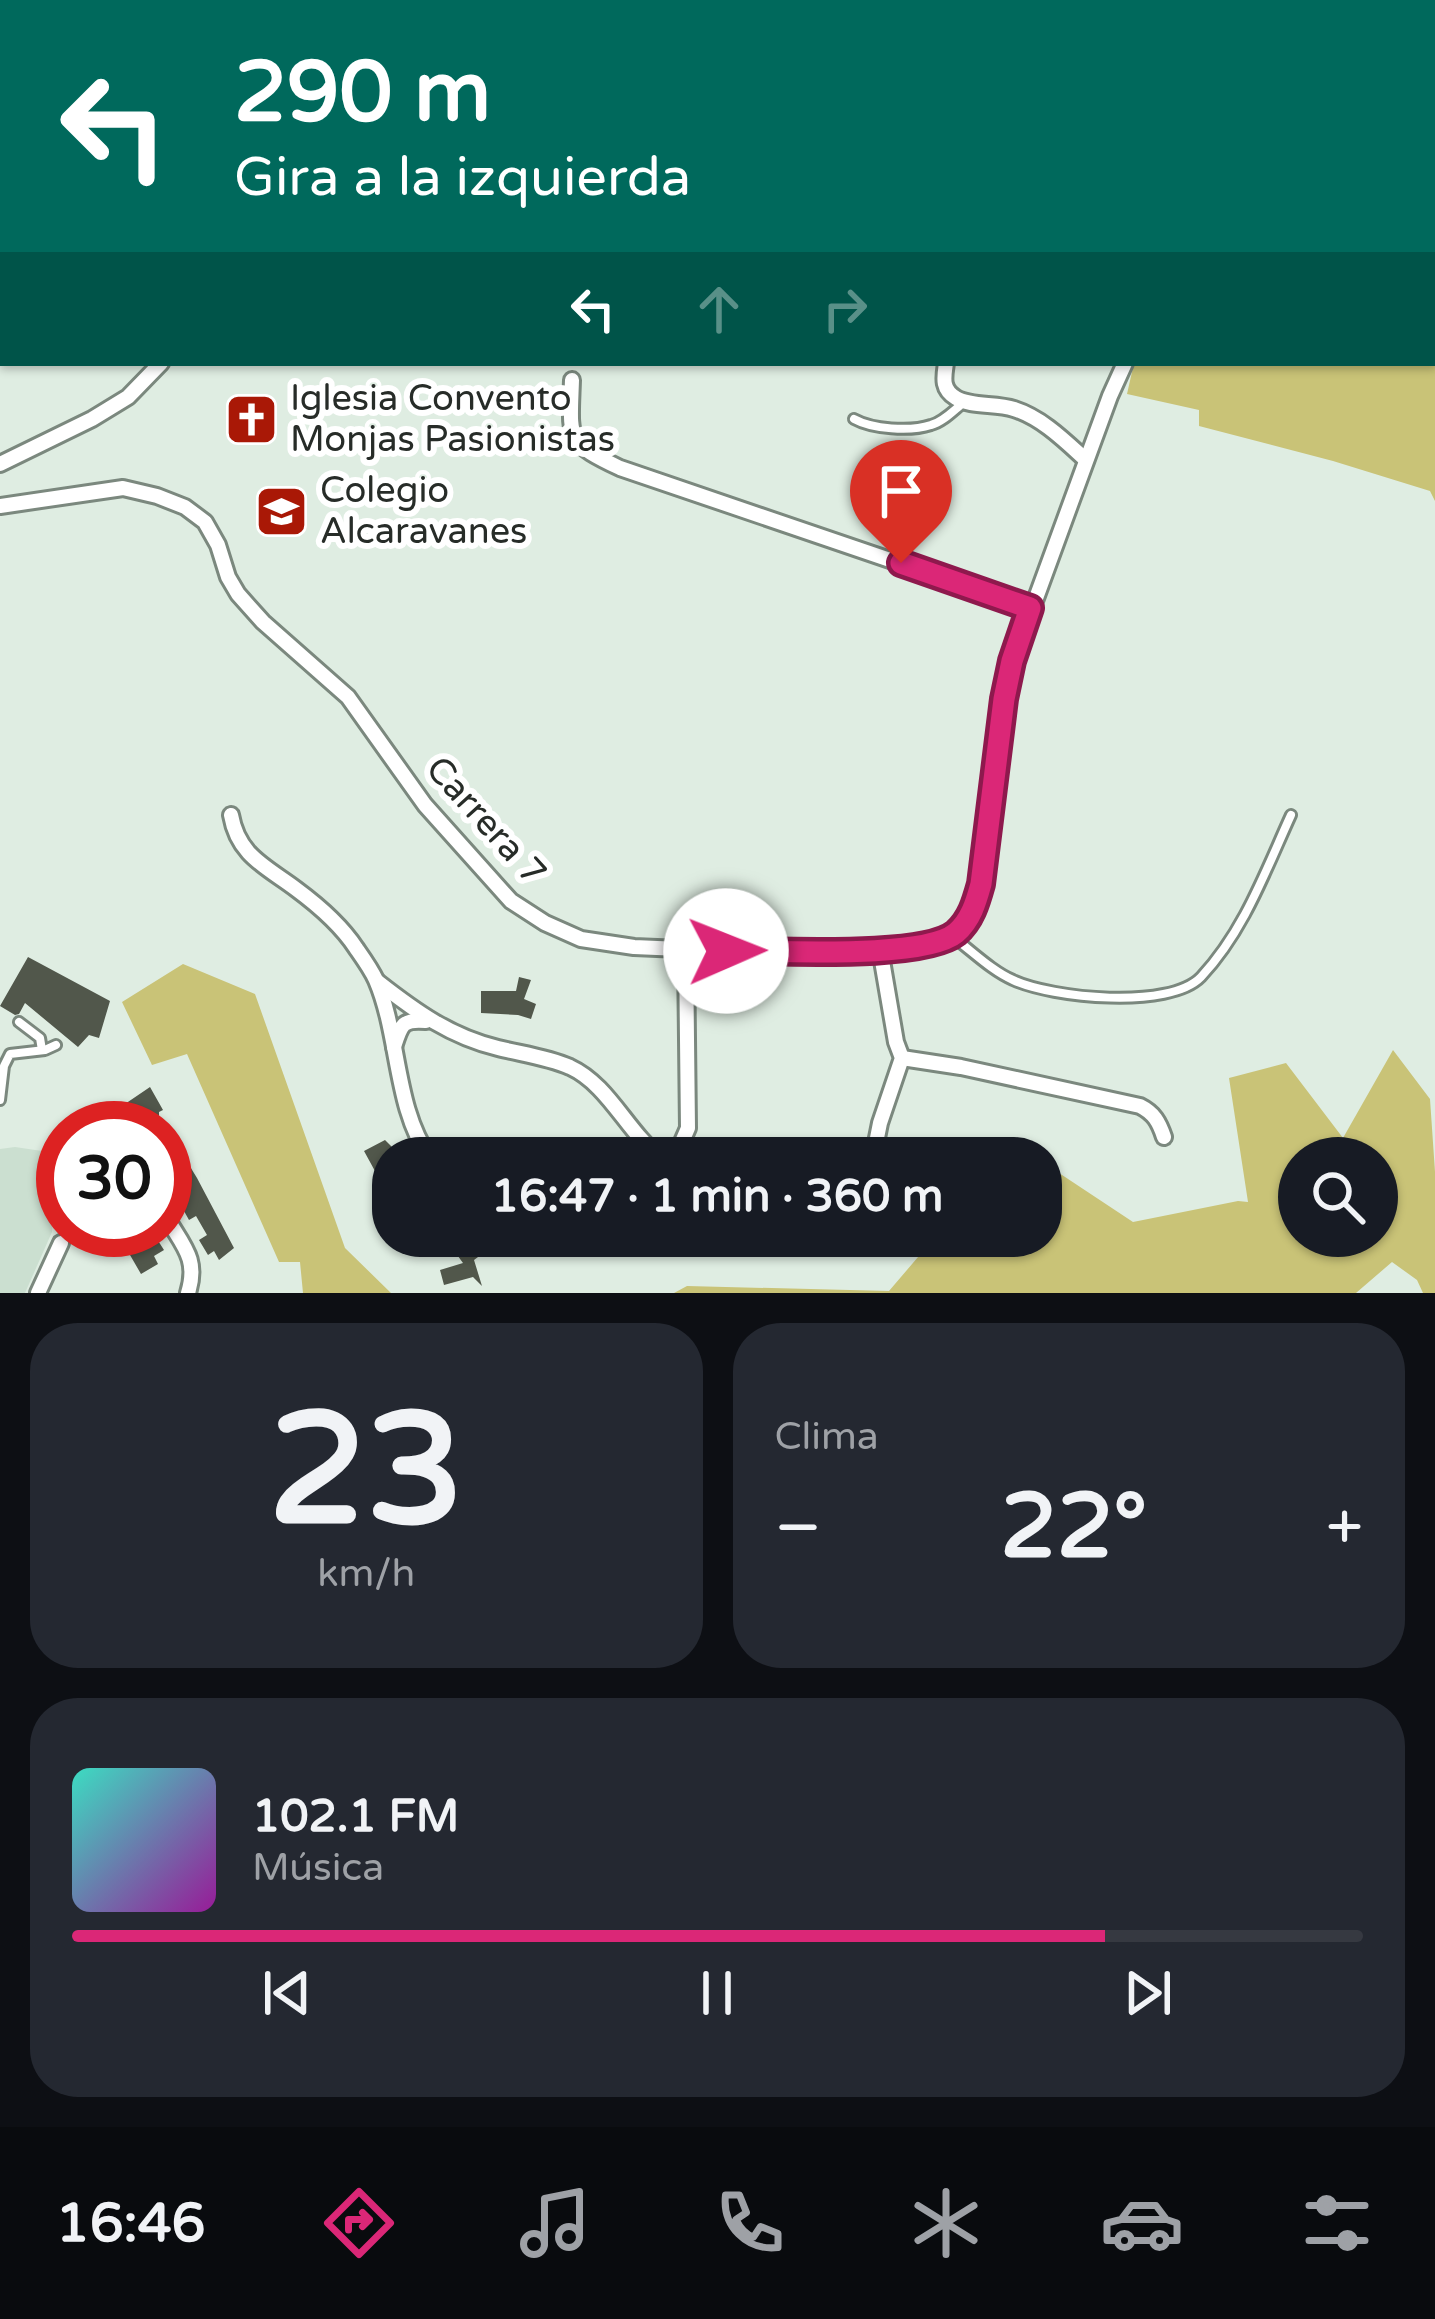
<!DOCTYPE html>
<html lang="es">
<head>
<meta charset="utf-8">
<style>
  :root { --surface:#171b24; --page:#242831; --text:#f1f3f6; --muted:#9ea1a6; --line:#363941; --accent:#db2777 }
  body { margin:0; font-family:"Varela Round",sans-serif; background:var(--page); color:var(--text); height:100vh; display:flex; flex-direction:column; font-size:45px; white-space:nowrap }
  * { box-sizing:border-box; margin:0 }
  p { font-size:39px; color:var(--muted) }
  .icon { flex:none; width:66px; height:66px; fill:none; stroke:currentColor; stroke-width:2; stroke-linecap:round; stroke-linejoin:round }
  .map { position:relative; height:1293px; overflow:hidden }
  .sheet { display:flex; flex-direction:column; gap:30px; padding:30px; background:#0d0f14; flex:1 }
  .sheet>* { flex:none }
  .hud { position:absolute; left:0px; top:0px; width:1437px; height:366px; box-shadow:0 3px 9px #0004; background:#00695c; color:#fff; overflow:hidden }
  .fabs { position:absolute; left:1278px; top:1137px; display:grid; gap:24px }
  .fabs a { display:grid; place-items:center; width:120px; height:120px; border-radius:50%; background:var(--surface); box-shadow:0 3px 9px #0004; font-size:60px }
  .speed { position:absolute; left:36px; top:1101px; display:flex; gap:24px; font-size:60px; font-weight:700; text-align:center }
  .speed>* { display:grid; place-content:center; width:156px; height:156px; border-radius:50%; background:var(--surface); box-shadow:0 3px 9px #0004; line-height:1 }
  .speed .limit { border:18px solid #d22; background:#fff; color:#111 }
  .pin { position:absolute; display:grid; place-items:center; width:102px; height:102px; color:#fff; margin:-123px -51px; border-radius:50% 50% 50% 0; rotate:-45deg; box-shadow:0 0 12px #0007 }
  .pin .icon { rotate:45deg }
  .me { position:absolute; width:132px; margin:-66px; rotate:89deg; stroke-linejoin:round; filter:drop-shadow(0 0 9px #0008) }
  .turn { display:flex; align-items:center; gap:42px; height:252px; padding:0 36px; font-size:54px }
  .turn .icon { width:156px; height:156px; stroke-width:2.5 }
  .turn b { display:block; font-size:84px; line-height:102px }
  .lanes { display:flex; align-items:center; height:114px; padding:0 36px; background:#0003; justify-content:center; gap:60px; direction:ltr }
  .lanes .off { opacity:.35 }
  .big { font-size:90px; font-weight:700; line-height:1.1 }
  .sheet .card { flex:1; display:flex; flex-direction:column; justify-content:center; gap:18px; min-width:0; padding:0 42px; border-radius:48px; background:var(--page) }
  .sheet .dial { align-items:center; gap:0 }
  .dial b { font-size:156px; line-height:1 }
  .song { display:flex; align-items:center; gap:36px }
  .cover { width:144px; height:144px; border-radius:18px; background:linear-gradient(135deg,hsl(170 70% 55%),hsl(300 70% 35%)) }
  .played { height:12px; border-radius:6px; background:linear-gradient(90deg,var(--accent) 80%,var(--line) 80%) }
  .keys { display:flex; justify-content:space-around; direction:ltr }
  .heat { display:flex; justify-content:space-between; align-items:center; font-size:66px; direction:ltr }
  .sheet .tiles { flex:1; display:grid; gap:30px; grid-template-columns:1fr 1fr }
  .card:last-child { grid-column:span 2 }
  .trip { position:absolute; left:372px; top:1137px; width:690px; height:120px; border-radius:48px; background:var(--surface); box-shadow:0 3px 9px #0004; font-weight:700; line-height:120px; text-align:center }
  .dock { display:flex; height:192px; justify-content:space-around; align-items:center; background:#090b0e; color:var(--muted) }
  .dock .icon { width:84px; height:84px }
  .dock .active { color:var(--accent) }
  .dock b { font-size:54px; color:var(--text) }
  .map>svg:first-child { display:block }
  .built { fill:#cbdfd0 }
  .green { fill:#c9c377; fill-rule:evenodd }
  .building { fill:#51574b }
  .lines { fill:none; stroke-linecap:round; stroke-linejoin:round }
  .lane-casing { stroke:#7b887e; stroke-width:14 }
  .street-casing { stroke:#7b887e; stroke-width:20 }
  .lane { stroke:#fff; stroke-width:8 }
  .street { stroke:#fff; stroke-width:14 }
  .route-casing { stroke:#8e194d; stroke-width:30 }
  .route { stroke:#db2777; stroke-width:21 }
  .labels { text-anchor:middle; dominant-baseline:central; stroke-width:12; stroke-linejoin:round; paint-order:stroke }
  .poi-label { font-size:36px; fill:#272c28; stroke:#fff; text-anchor:start }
  .street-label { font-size:36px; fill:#272c28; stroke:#fff }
</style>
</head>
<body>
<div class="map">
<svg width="1435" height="1293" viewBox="0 0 1435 1293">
  <rect width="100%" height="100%" fill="#dfede2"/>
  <polygon class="built" points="15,1147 42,1151 55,1181 52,1232 25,1293 0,1293 0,1149"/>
  <g class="green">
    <polygon points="1435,6 1435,501 1430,491 1333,461 1199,426 1199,410 1127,394 1134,363 1434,363"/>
    <polygon points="183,964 255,994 345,1248 391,1293 303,1293 300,1262 279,1262 187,1054 152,1065 122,1002"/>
    <path d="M1393,1050L1430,1099L1435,1172V1293H1423L1417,1280L1392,1262L1356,1293H674L687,1286L889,1291L936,1236H1041V1179L1059,1173L1133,1222L1238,1201L1248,1202L1229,1078L1286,1063L1343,1138ZM1299,1158H1377V1236H1299Z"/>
  </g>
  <g class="building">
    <polygon points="28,957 110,1001 99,1038 89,1035 78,1047 25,1003 19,1014 15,1015 0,1006"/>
    <polygon points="519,977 531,980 524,999 536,1004 531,1019 518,1015 481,1013 481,991 516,991"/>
    <polygon points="150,1087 163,1110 159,1112 159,1116 197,1178 234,1248 219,1260 214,1251 208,1255 199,1240 207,1235 196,1216 189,1220 165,1177 165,1128 134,1128 122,1106"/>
    <polygon points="385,1140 403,1158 393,1158 393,1204 364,1151"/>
    <polygon points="119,1230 139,1230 145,1242 155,1236 164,1250 154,1256 158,1264 141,1274 130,1255 133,1253"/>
    <polygon points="476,1236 493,1236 498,1242 474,1260 482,1286 473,1277 444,1285 440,1270 463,1263 455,1252"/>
  </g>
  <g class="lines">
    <defs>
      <g id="lane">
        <polyline points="285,0 286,3"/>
        <polyline points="1177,0 1180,3"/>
        <polyline points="1058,3 1061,0"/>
        <polyline points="0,107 3,107"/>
        <polyline points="0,116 3,120"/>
        <path d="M854,419C872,429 910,432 931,425C943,422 954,410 963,403"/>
        <path d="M953,937C972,951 992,971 1013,980C1052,998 1169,1010 1201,977C1244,931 1265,872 1291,815"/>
        <polyline points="19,1022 40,1038 42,1050"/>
        <polyline points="0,1100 4,1066 10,1054 45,1050 56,1045"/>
      </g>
      <g id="street">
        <polyline points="935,0 938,3"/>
        <polyline points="891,3 892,0"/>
        <polyline points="0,5 6,0"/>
        <polyline points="1434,46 1435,46"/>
        <path d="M946,363C944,377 941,389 956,398C971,407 996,403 1014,409C1042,418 1064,440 1086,460"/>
        <path d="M572,380C570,439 565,442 620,468L1031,608"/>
        <polyline points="0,464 92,419 128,397 161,363"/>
        <polyline points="0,506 123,488 157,496 185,507 205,522 218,545 228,577 238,594 263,622 348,697 425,805 511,901 545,923 581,939 634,947 726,951 880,949 928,945 946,939 959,931 974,909 981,884 997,744 1013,661 1110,396 1125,363"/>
        <path d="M231,815C238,856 267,867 296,889C319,906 341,925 356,948C363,958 371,969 376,980C400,1036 394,1107 430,1158"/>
        <path d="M378,982C415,1011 451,1037 498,1048C522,1054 547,1057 570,1067C609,1085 627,1132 661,1158"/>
        <path d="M394,1047C401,1025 402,1019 426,1021"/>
        <path d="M902,1058L961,1067L1140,1106C1154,1113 1159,1122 1164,1137"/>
        <polyline points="104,1112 113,1128"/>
        <polyline points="675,1158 688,1128 686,950"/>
        <polyline points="873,1158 880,1123 902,1058 896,1042 880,949"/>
        <path d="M165,1215C182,1245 199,1258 188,1293"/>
        <polyline points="38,1293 61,1243"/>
      </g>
    </defs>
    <use href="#lane" class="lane-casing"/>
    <use href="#street" class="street-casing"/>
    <use href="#lane" class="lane"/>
    <use href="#street" class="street"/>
  </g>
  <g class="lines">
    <defs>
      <path id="route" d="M726,951C773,950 923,960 956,933C971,920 976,902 981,884L1004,699L1012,661L1030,608L901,563"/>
    </defs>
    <use href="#route" class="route-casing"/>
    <use href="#route" class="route"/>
  </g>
  <defs>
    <symbol id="church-square" viewBox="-11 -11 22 22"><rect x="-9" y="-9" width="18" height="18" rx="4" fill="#a91806" stroke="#fff"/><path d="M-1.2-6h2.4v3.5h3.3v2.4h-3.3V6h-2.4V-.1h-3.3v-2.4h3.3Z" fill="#fff"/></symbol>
    <symbol id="school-square" viewBox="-11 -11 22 22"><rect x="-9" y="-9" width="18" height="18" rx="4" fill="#a91806" stroke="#fff"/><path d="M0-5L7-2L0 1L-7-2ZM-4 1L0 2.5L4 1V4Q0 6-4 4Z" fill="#fff"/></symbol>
  </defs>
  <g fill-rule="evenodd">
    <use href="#church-square" x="222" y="390" width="59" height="59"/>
    <use href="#school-square" x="252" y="482" width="59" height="59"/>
  </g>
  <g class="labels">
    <g class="poi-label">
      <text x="290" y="398">Iglesia Convento<tspan x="290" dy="41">Monjas Pasionistas</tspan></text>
      <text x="320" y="490">Colegio<tspan x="320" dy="41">Alcaravanes</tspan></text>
    </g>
    <g class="street-label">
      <text transform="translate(486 821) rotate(48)">Carrera 7</text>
    </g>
  </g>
</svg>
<div class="fabs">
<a><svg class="icon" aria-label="search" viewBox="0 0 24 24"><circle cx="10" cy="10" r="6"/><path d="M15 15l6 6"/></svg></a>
</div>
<div class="speed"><div class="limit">30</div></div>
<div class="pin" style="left:901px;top:563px;background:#d93025"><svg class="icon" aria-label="arrive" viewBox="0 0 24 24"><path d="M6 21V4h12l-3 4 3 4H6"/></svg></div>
<svg class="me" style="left:726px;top:951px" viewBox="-20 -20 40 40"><circle r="19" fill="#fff"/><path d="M0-13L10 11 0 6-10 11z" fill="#db2777"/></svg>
<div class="trip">16:47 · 1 min · 360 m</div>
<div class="hud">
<div class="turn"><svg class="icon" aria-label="left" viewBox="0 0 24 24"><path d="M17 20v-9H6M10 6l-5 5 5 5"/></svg><div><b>290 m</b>Gira a la izquierda</div></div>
<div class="lanes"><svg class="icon" aria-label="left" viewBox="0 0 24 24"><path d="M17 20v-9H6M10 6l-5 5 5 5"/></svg><svg class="icon off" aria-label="ahead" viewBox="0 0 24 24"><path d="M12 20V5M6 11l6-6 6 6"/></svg><svg class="icon off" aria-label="right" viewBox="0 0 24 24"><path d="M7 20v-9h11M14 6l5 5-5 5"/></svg></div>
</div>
</div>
<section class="sheet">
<div class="tiles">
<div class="card dial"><b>23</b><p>km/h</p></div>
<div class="card"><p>Clima</p>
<div class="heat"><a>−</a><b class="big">22°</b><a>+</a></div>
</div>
<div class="card">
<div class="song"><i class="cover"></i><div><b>102.1 FM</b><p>Música</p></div></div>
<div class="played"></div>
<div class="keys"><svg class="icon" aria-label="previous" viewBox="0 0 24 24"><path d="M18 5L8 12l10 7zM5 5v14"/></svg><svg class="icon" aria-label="pause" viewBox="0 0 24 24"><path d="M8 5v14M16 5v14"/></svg><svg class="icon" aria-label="next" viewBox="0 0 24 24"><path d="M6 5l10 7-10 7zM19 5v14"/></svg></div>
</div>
</div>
</section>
<nav class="dock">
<b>16:46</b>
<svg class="icon active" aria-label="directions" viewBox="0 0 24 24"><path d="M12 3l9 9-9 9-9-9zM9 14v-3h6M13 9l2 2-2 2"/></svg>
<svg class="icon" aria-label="music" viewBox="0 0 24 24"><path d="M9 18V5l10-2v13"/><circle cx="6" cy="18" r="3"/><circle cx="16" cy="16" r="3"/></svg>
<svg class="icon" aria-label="phone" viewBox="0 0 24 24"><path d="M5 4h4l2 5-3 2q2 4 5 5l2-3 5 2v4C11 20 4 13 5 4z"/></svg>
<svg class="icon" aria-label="climate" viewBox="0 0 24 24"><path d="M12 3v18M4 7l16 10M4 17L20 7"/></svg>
<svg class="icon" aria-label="car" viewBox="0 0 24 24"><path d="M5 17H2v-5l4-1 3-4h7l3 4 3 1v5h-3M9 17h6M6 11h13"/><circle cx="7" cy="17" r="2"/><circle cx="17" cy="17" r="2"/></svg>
<svg class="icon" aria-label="filters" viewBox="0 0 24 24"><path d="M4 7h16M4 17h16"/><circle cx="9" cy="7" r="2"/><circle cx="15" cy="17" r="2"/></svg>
</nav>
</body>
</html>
